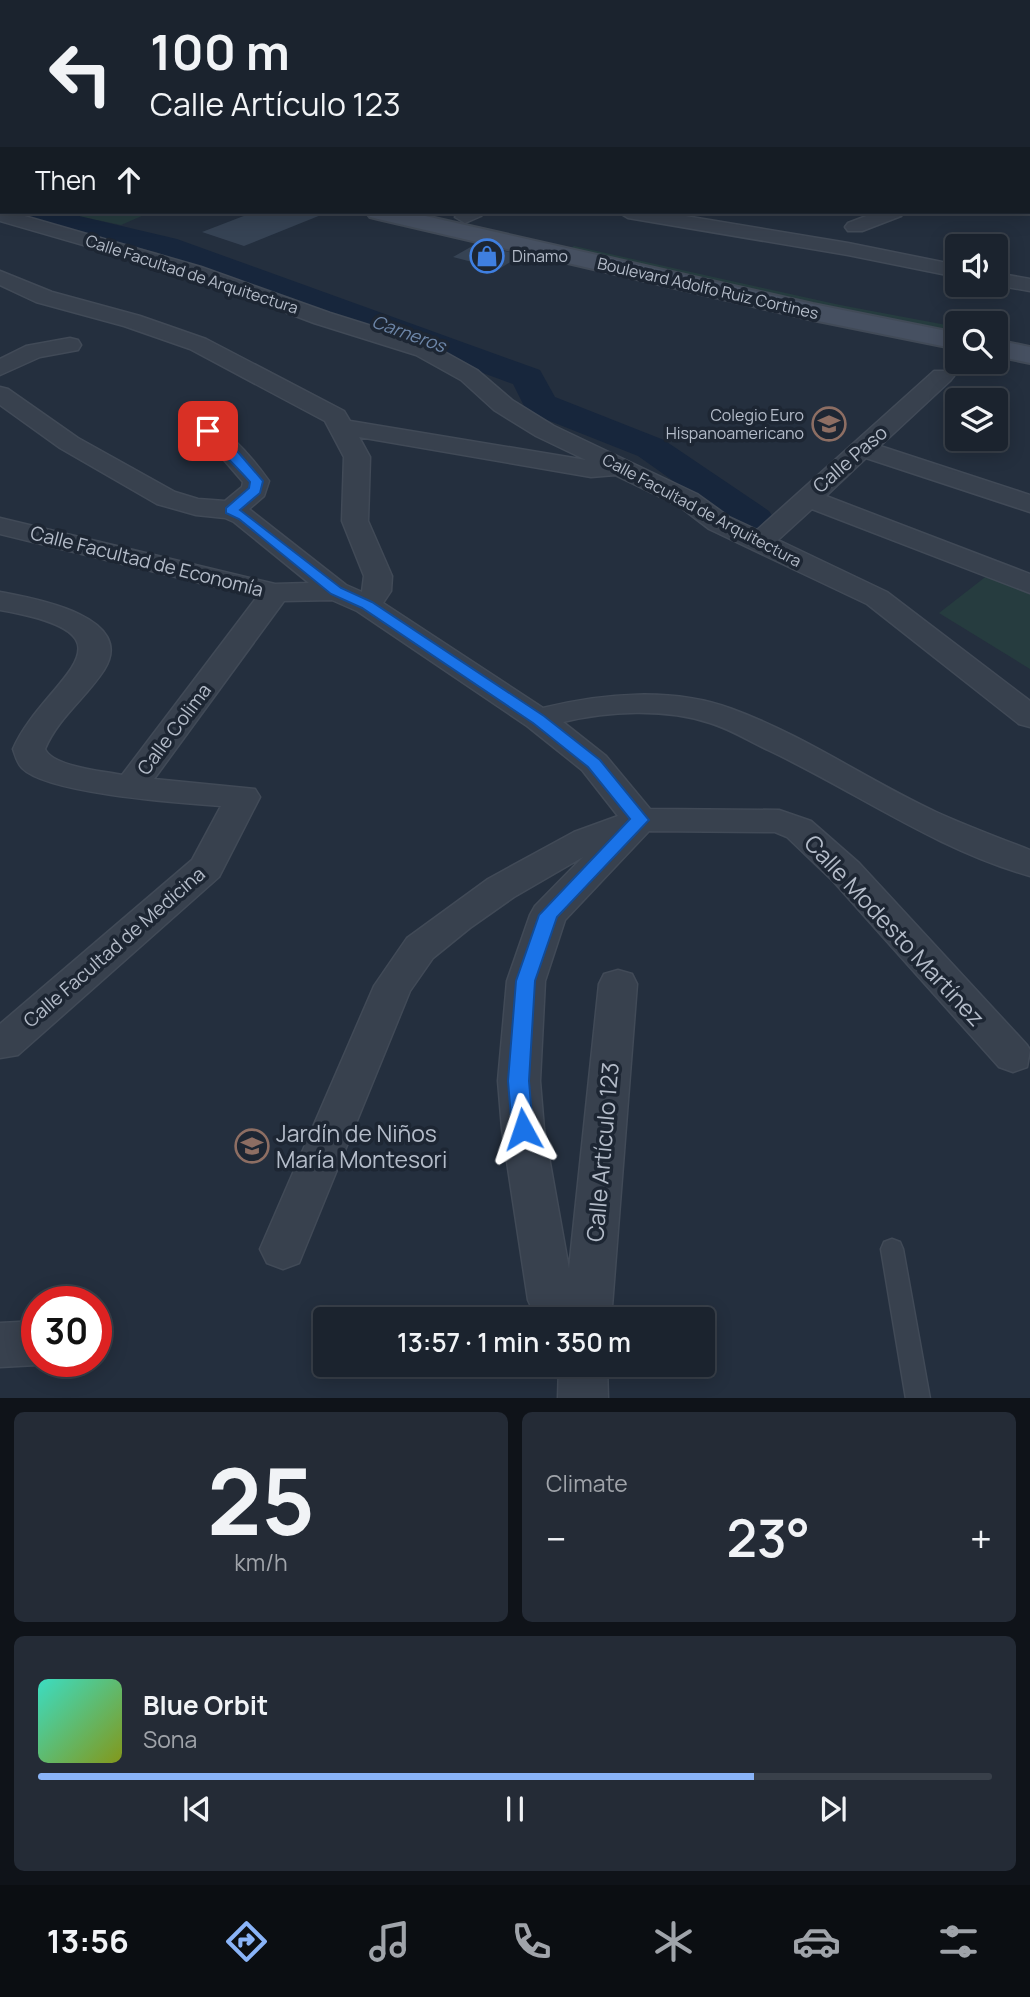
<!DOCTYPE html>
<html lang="en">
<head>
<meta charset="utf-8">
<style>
  :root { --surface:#1b232e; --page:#242b36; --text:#f1f3f6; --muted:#a0a4aa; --line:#39404a; --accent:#8ab4f8 }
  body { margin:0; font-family:Manrope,sans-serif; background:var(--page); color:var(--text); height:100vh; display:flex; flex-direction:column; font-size:26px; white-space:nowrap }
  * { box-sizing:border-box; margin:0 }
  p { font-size:23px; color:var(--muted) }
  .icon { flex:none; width:38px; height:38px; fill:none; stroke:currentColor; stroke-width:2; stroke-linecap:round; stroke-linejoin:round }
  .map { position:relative; height:1398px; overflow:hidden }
  .drawer { display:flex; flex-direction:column; gap:14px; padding:14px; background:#0f1319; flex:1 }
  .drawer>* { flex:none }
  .guide { position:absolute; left:0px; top:0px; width:1031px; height:214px; box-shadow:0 4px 18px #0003,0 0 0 2px var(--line); background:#1b232e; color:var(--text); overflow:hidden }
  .buttons { position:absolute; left:945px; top:234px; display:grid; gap:14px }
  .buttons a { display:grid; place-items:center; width:63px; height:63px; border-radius:7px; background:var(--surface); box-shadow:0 4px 18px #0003,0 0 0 2px var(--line); font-size:35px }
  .speed { position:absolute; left:21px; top:1286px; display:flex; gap:14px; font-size:35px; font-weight:700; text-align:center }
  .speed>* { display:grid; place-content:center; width:91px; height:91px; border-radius:50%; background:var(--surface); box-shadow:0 4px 18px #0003,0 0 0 2px var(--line); line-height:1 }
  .speed .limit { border:10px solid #d22; background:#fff; color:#111 }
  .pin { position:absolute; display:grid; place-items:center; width:60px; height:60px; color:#fff; margin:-30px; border-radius:14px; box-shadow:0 4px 10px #0006 }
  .me { position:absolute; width:77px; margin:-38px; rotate:355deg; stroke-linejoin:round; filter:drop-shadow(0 0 5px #0008) }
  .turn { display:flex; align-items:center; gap:24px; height:147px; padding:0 35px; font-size:32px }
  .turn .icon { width:91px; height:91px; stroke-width:2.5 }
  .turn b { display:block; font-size:49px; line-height:60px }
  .then { display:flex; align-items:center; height:66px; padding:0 35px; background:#0003; gap:14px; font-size:26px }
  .big { font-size:52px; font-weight:600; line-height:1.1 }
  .drawer .card { flex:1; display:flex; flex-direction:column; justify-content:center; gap:10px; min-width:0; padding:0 24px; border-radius:10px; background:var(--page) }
  .drawer .dial { align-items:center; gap:0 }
  .dial b { font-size:91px; line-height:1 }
  .song { display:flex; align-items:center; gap:21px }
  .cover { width:84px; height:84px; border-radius:10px; background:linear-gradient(135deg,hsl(170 70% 55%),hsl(70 70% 35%)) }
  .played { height:7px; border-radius:4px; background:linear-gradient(90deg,var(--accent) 75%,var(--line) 75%) }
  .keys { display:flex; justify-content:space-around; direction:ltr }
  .heat { display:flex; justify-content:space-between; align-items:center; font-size:38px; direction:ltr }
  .drawer .tiles { flex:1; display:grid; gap:14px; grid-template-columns:1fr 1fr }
  .card:last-child { grid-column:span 2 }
  .trip { position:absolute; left:313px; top:1307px; width:402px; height:70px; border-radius:7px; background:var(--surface); box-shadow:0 4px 18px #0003,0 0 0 2px var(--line); font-weight:600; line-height:70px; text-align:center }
  .tabs { display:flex; height:112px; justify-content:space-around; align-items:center; background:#0b0e12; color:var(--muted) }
  .tabs .icon { width:49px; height:49px }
  .tabs .on { color:var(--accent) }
  .tabs b { font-size:32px; color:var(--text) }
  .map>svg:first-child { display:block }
  .green { fill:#263c3f }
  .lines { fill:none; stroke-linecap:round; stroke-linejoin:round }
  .river { fill:#17263c; fill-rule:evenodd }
  .building { fill:#364354 }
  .lane-casing { stroke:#414a57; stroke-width:3 }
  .street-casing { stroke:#414a57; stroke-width:3 }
  .secondary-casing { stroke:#414a57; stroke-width:4 }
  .lane { fill:#38414e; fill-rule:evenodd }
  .street { fill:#38414e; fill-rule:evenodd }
  .secondary { fill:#465061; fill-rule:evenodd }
  .route { fill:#1a73e8; stroke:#114b97; stroke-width:2 }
  .labels { text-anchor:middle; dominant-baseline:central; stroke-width:7; stroke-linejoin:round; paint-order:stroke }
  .far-poi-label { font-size:16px; fill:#b4bcc9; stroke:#1d2633; text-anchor:start }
  .far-street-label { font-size:16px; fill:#b4bcc9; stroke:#1d2633 }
  .far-water-label { font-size:18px; font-style:italic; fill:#6d86a8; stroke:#1d2633 }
  .street-label { font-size:19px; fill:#b4bcc9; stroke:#1d2633 }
  .near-street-label { font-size:23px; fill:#b4bcc9; stroke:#1d2633 }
  .near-poi-label { font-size:23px; fill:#b4bcc9; stroke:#1d2633; text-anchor:start }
</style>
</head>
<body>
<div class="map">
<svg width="1030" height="1399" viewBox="0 0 1030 1399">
  <rect width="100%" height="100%" fill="#242f3e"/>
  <g class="green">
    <polygon points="59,212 151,212 121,225"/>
    <polygon points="574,246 840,305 957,327 957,332 836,309 569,249"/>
    <polygon points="993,571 1030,591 1030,669 939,613"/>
  </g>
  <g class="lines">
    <polygon class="river" points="12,212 62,212 177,239 540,370 555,397 664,440 769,511 775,520 769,529 755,532 741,529 638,456 527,412 513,384 156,252 16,218"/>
  </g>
  <g class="building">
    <polygon points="254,212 323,212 326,213 244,246 202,232"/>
    <polygon points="476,244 522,255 499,269 453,257"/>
  </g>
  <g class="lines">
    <defs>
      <polygon id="lane" points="892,1239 900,1242 903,1249 930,1399 906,1399 881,1249 884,1242"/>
      <g id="street">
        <polygon points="10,0 28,0 9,2"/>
        <polygon points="158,0 180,0 157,2"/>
        <polygon points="279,0 297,0 298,2 280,2"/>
        <polygon points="502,0 522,0 501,2"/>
        <polygon points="583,0 602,0 603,2 584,2"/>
        <polygon points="840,0 859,0 839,2"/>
        <polygon points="888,0 909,0 910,2 889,2"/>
        <rect x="1029" y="27" width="1" height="8"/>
        <rect x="0" y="128" width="2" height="11"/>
        <rect x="1029" y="150" width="1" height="10"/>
        <rect x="1029" y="199" width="1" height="12"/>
        <path d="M0,209L201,267L330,313L432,345L477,370L512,400L554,426L697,494L729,517L757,530L934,371H950L954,376L950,381L880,446L1030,495V512L866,458L826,496L1030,574V593L812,509L778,540L887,592L1030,701V727L1019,724L867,604L709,529L679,506L615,475L591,477L359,437L370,457L368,521L392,576L391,591L383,603L543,708C603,693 673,687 732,709C804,735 867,780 936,812C967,826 999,838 1030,850V876C935,849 855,791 768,750C749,741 730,729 710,723C665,708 608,711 563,722L606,756L650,809L779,810L811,821L859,863L1027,1045L1030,1050L1027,1067L1013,1072L999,1067L833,881L787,837L775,832L649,831L565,920L545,981L540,1081L544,1129L569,1269L599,984L604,974L618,970L632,974L637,984L611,1320H537L528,1300L502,1129L498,1081L507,981L530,915L535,906L583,857L514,897L470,928L433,958L410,991L299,1263L283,1269L267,1263L260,1249L374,986L407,938L488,879L574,832L618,816L582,770L527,726L357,611L332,600L284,601L154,779L255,789L260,797L219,877L18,1055L0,1058V1024L192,860L221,806C182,803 47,794 22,768C17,763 15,755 13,749C43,679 151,636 0,610V592C32,598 138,616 104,670C86,698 58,718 45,749C53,767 103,771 122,775L257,597L0,534V518L275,584L309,583L234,522L225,518L196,515L157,504L60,448L0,405V387L8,389L78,438L175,492L198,499L225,501L242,487L243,482L212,446L183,421L186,416C213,409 254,460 269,481L264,496L249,509L346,585L362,592L364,576L342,521L344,457L325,421L190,349L124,326L36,302L0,285V271L52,292L140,316L206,339L344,411L350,421L586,460L536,436L494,410L461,380L416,355L314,323L187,275L0,221Z"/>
        <polygon points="460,212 484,212 481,216 465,223 455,217"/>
        <polygon points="618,212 661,212 848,243 957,265 957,277 848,255 628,218"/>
        <polygon points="877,212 904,212 901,216 862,231 848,231 845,227 848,223"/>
        <polygon points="996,273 1030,279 1030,291 996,285"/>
        <polygon points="70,338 78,340 81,345 78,350 40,357 0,375 0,359 26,346"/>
        <polygon points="37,1321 37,1362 46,1362 37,1365 0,1367 0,1323"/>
        <polygon points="559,1365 607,1365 608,1399 558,1399"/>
      </g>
      <g id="secondary">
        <rect x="1029" y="76" width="1" height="12"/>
        <rect x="0" y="135" width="2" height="12"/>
        <polygon points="366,212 408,212 813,304 957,333 957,349 813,320 378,219 370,217"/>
        <polygon points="996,340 1030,347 1030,363 996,356"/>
      </g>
    </defs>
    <use href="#lane" class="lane-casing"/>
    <use href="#street" class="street-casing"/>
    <use href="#secondary" class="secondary-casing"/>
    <use href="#lane" class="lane"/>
    <use href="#street" class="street"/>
    <use href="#secondary" class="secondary"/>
  </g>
  <path class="route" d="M208,427L226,438L263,481L260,493L240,510L341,588L372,602L544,716L600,760L649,820L557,917L535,981L529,1081L533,1129L530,1135L523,1137L515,1135L512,1129L508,1081L516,981L539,915L630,819L588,767L533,723L362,608L331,594L239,519L226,513V508L249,488L250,482C234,464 217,448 202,431Z"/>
  <defs>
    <symbol id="shop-ring" viewBox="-11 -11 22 22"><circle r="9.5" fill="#1d2633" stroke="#3f7fe0" stroke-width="1.5"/><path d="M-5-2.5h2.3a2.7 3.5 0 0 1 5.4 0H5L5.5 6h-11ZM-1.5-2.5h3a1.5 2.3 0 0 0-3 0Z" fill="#3f7fe0"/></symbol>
    <symbol id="school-ring" viewBox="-11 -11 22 22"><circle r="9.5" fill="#1d2633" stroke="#8d6e63" stroke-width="1.5"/><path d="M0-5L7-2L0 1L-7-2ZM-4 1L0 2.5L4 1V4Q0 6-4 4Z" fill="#8d6e63"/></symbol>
  </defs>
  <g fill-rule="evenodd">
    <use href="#shop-ring" x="468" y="237" width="38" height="38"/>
    <use href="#school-ring" x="810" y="405" width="38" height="38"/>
    <use href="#school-ring" x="233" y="1127" width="38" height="38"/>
  </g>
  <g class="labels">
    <g class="far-poi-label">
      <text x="512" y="256">Dinamo</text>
      <text x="804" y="415" text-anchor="end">Colegio Euro<tspan x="804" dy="18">Hispanoamericano</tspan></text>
    </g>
    <g class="far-street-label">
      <text transform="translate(192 274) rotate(18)">Calle Facultad de Arquitectura</text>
      <text transform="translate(708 288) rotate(13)">Boulevard Adolfo Ruiz Cortines</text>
      <text transform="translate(702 510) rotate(28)">Calle Facultad de Arquitectura</text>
    </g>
    <g class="far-water-label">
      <text transform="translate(409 333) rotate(20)">Carneros</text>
    </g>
    <g class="street-label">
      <text transform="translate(850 459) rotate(-41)">Calle Paso</text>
      <text transform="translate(147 561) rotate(14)">Calle Facultad de Economía</text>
      <text transform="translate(174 729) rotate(-53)">Calle Colima</text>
      <text transform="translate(114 947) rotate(-41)">Calle Facultad de Medicina</text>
    </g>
    <g class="near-street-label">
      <text transform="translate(895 930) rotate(47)">Calle Modesto Martínez</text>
      <text transform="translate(602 1152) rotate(-85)">Calle Artículo 123</text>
    </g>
    <g class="near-poi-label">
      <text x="276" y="1133">Jardín de Niños<tspan x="276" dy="26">María Montesori</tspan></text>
    </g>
  </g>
</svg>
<div class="buttons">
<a><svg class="icon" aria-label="sound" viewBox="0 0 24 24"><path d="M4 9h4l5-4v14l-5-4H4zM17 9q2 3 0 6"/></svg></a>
<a><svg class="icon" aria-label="search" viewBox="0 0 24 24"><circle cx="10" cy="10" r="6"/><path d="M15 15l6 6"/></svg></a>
<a><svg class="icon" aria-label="layers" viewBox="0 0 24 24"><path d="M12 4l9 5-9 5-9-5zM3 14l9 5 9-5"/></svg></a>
</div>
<div class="speed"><div class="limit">30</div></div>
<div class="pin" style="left:208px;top:431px;background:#d93025"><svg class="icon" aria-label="arrive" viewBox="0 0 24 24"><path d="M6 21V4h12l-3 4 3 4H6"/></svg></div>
<svg class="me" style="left:523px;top:1129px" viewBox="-20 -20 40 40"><path d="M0-17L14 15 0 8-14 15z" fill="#1a73e8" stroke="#fff" stroke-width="4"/></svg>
<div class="trip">13:57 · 1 min · 350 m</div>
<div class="guide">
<div class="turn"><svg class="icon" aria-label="left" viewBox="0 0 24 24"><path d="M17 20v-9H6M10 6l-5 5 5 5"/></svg><div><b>100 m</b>Calle Artículo 123</div></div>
<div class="then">Then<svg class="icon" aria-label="ahead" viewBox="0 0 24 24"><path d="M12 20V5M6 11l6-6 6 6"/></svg></div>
</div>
</div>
<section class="drawer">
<div class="tiles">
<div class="card dial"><b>25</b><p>km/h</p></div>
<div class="card"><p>Climate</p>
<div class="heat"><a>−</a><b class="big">23°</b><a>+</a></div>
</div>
<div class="card">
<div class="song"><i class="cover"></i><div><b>Blue Orbit</b><p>Sona</p></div></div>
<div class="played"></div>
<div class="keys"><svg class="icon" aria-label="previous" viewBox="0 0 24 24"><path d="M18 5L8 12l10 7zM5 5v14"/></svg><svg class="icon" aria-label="pause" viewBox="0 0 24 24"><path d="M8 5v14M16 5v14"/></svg><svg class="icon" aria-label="next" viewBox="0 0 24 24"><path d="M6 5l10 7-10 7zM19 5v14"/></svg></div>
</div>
</div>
</section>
<nav class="tabs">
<b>13:56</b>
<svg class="icon on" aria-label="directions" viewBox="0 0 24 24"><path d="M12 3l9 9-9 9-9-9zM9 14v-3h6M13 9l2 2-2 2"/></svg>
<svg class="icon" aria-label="music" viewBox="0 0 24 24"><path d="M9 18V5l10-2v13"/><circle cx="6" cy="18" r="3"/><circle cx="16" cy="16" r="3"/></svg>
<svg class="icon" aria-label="phone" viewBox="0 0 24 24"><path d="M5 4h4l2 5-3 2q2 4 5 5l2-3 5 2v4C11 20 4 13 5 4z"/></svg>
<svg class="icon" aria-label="climate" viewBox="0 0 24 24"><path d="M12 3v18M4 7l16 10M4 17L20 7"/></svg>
<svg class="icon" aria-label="car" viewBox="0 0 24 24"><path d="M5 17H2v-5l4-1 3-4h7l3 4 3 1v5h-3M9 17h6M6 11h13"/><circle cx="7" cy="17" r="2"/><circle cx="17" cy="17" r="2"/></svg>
<svg class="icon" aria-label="filters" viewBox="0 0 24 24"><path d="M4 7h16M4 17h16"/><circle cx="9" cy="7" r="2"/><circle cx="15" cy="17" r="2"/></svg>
</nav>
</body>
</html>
